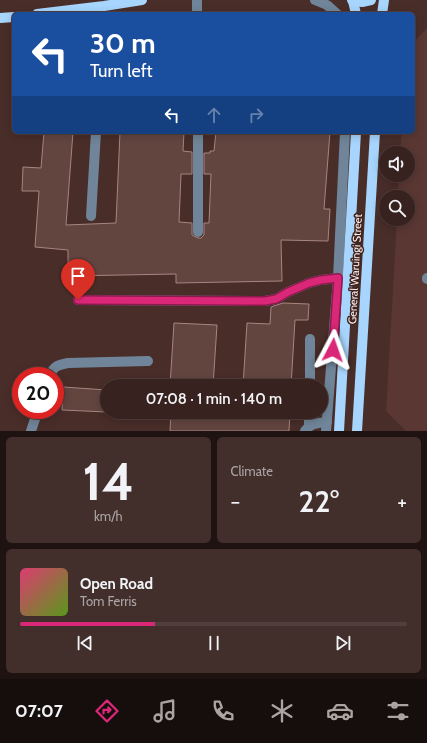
<!DOCTYPE html>
<html lang="en">
<head>
<meta charset="utf-8">
<style>
  :root { --surface:#37221f; --page:#422f2c; --text:#f1f3f6; --muted:#aaa4a4; --line:#513f3d; --accent:#db2777 }
  body { margin:0; font-family:Cabin,sans-serif; background:var(--page); color:var(--text); height:100vh; display:flex; flex-direction:column; font-size:15px; white-space:nowrap }
  * { box-sizing:border-box; margin:0 }
  p { font-size:13px; color:var(--muted) }
  .icon { flex:none; width:22px; height:22px; fill:none; stroke:currentColor; stroke-width:2; stroke-linecap:round; stroke-linejoin:round }
  .map { position:relative; height:431px; overflow:hidden }
  .side { display:flex; flex-direction:column; gap:6px; padding:6px; background:#1e1311; flex:1 }
  .side>* { flex:none }
  .guide { position:absolute; left:12px; top:12px; width:403px; height:122px; border-radius:6px; box-shadow:0 2px 10px #0003,0 0 0 1px var(--line); background:#1a4fa0; color:#fff; overflow:hidden }
  .buttons { position:absolute; left:379px; top:146px; display:grid; gap:8px }
  .buttons a { display:grid; place-items:center; width:36px; height:36px; border-radius:50%; background:var(--surface); box-shadow:0 2px 10px #0003,0 0 0 1px var(--line); font-size:20px }
  .speed { position:absolute; left:12px; top:367px; display:flex; gap:8px; font-size:20px; font-weight:700; text-align:center }
  .speed>* { display:grid; place-content:center; width:52px; height:52px; border-radius:50%; background:var(--surface); box-shadow:0 2px 10px #0003,0 0 0 1px var(--line); line-height:1 }
  .speed .limit { border:6px solid #d22; background:#fff; color:#111 }
  .pin { position:absolute; display:grid; place-items:center; width:34px; height:34px; color:#fff; margin:-41px -17px; border-radius:50% 50% 50% 0; rotate:-45deg; box-shadow:0 0 4px #0007 }
  .pin .icon { rotate:45deg }
  .me { position:absolute; width:44px; margin:-22px; rotate:4deg; stroke-linejoin:round; filter:drop-shadow(0 0 3px #0008) }
  .turn { display:flex; align-items:center; gap:14px; height:84px; padding:0 12px; font-size:18px }
  .turn .icon { width:52px; height:52px; stroke-width:2.5 }
  .turn b { display:block; font-size:28px; line-height:34px }
  .lanes { display:flex; align-items:center; height:38px; padding:0 12px; background:#0003; justify-content:center; gap:20px; direction:ltr }
  .lanes .off { opacity:.35 }
  .big { font-size:30px; font-weight:600; line-height:1.1 }
  .side .tile { flex:1; display:flex; flex-direction:column; justify-content:center; gap:6px; min-width:0; padding:0 14px; border-radius:6px; background:var(--page) }
  .side .dial { align-items:center; gap:0 }
  .dial b { font-size:52px; line-height:1 }
  .song { display:flex; align-items:center; gap:12px }
  .cover { width:48px; height:48px; border-radius:6px; background:linear-gradient(135deg,hsl(340 70% 55%),hsl(90 70% 35%)) }
  .played { height:4px; border-radius:2px; background:linear-gradient(90deg,var(--accent) 35%,var(--line) 35%) }
  .keys { display:flex; justify-content:space-around; direction:ltr }
  .heat { display:flex; justify-content:space-between; align-items:center; font-size:22px; direction:ltr }
  .side .tiles { flex:1; display:grid; gap:6px; grid-template-columns:1fr 1fr }
  .tile:last-child { grid-column:span 2 }
  .trip { position:absolute; left:100px; top:379px; width:228px; height:40px; border-radius:20px; background:var(--surface); box-shadow:0 2px 10px #0003,0 0 0 1px var(--line); font-weight:600; line-height:40px; text-align:center }
  .tabs { display:flex; height:64px; justify-content:space-around; align-items:center; background:#160e0c; color:var(--muted) }
  .tabs .icon { width:28px; height:28px }
  .tabs .current { color:var(--accent) }
  .tabs b { font-size:18px; color:var(--text) }
  .map>svg:first-child { display:block }
  .built { fill:#5a3733 }
  .building { fill:#634540; stroke:#a78580 }
  .lines { fill:none; stroke-linecap:round; stroke-linejoin:round }
  .minor { stroke:#708599; stroke-width:10 }
  .major { stroke:#a7d5fd; stroke-width:10 }
  .route-casing { stroke:#8e194d; stroke-width:10 }
  .route { stroke:#db2777; stroke-width:7 }
  .labels { text-anchor:middle; dominant-baseline:central; stroke-width:3; stroke-linejoin:round; paint-order:stroke }
  .street-label { font-size:11px; fill:#ffefed; stroke:#3e231f }
</style>
</head>
<body>
<div class="map">
<svg width="427" height="431" viewBox="0 0 427 431">
  <rect width="100%" height="100%" fill="#492d29"/>
  <polygon class="built" points="427,28 427,431 406,431 386,411 397,219 408,219 408,197 398,197 399,175 408,175 408,153 400,153 402,132 413,132 413,43"/>
  <g class="building">
    <polygon points="44,132 73,132 66,225 116,223 120,132 184,132 183,151 192,152 192,174 181,174 179,222 192,223 192,235 198,238 201,238 204,235 204,223 209,223 211,174 204,174 204,153 210,153 210,151 214,151 216,132 330,132 324,209 330,209 328,241 281,240 282,281 176,283 176,274 68,276 68,250 35,247 39,191 22,191 23,167 41,168"/>
    <polygon points="283,303 309,304 308,320 295,320 291,386 243,386 247,323 270,324 271,307"/>
    <polygon points="174,323 217,325 213,386 170,386"/>
    <polygon points="63,387 107,390 107,412 62,410"/>
    <polygon points="171,412 290,412 289,431 170,431"/>
  </g>
  <g class="lines">
    <g class="minor">
      <polyline points="197,0 197,14"/>
      <polyline points="315,0 327,5 337,14"/>
      <polyline points="198,132 198,232"/>
      <polyline points="91,216 96,132"/>
      <polyline points="427,278 427,279"/>
      <polyline points="78,300 265,301 276,299 288,292 309,283 321,280 338,278"/>
      <path d="M50,376C53,366 58,365 68,363L148,361"/>
      <polyline points="310,386 310,339"/>
      <polyline points="309,426 309,412"/>
      <polyline points="31,431 38,410"/>
      <path d="M305,431C311,423 317,423 327,422"/>
      <polyline points="326,431 338,278 345,132"/>
    </g>
    <g class="major">
      <polyline points="352,0 362,2 371,0"/>
      <polyline points="353,1 356,14"/>
      <polyline points="37,14 104,6 142,0"/>
      <polyline points="382,14 384,0"/>
      <polyline points="0,18 14,17"/>
      <polyline points="339,431 356,132"/>
      <polyline points="357,431 375,132"/>
    </g>
  </g>
  <g class="lines">
    <defs>
      <polyline id="route" points="78,300 265,301 276,299 288,292 309,283 321,280 338,278 333,350"/>
    </defs>
    <use href="#route" class="route-casing"/>
    <use href="#route" class="route"/>
  </g>
  <g class="labels">
    <g class="street-label">
      <text transform="translate(355 269) rotate(-87)">General Waruingi Street</text>
    </g>
  </g>
</svg>
<div class="buttons">
<a><svg class="icon" aria-label="sound" viewBox="0 0 24 24"><path d="M4 9h4l5-4v14l-5-4H4zM17 9q2 3 0 6"/></svg></a>
<a><svg class="icon" aria-label="search" viewBox="0 0 24 24"><circle cx="10" cy="10" r="6"/><path d="M15 15l6 6"/></svg></a>
</div>
<div class="speed"><div class="limit">20</div></div>
<div class="pin" style="left:78px;top:300px;background:#d93025"><svg class="icon" aria-label="arrive" viewBox="0 0 24 24"><path d="M6 21V4h12l-3 4 3 4H6"/></svg></div>
<svg class="me" style="left:333px;top:350px" viewBox="-20 -20 40 40"><path d="M0-17L14 15 0 8-14 15z" fill="#db2777" stroke="#fff" stroke-width="4"/></svg>
<div class="trip">07:08 · 1 min · 140 m</div>
<div class="guide">
<div class="turn"><svg class="icon" aria-label="left" viewBox="0 0 24 24"><path d="M17 20v-9H6M10 6l-5 5 5 5"/></svg><div><b>30 m</b>Turn left</div></div>
<div class="lanes"><svg class="icon" aria-label="left" viewBox="0 0 24 24"><path d="M17 20v-9H6M10 6l-5 5 5 5"/></svg><svg class="icon off" aria-label="ahead" viewBox="0 0 24 24"><path d="M12 20V5M6 11l6-6 6 6"/></svg><svg class="icon off" aria-label="right" viewBox="0 0 24 24"><path d="M7 20v-9h11M14 6l5 5-5 5"/></svg></div>
</div>
</div>
<section class="side">
<div class="tiles">
<div class="tile dial"><b>14</b><p>km/h</p></div>
<div class="tile"><p>Climate</p>
<div class="heat"><a>−</a><b class="big">22°</b><a>+</a></div>
</div>
<div class="tile">
<div class="song"><i class="cover"></i><div><b>Open Road</b><p>Tom Ferris</p></div></div>
<div class="played"></div>
<div class="keys"><svg class="icon" aria-label="previous" viewBox="0 0 24 24"><path d="M18 5L8 12l10 7zM5 5v14"/></svg><svg class="icon" aria-label="pause" viewBox="0 0 24 24"><path d="M8 5v14M16 5v14"/></svg><svg class="icon" aria-label="next" viewBox="0 0 24 24"><path d="M6 5l10 7-10 7zM19 5v14"/></svg></div>
</div>
</div>
</section>
<nav class="tabs">
<b>07:07</b>
<svg class="icon current" aria-label="directions" viewBox="0 0 24 24"><path d="M12 3l9 9-9 9-9-9zM9 14v-3h6M13 9l2 2-2 2"/></svg>
<svg class="icon" aria-label="music" viewBox="0 0 24 24"><path d="M9 18V5l10-2v13"/><circle cx="6" cy="18" r="3"/><circle cx="16" cy="16" r="3"/></svg>
<svg class="icon" aria-label="phone" viewBox="0 0 24 24"><path d="M5 4h4l2 5-3 2q2 4 5 5l2-3 5 2v4C11 20 4 13 5 4z"/></svg>
<svg class="icon" aria-label="climate" viewBox="0 0 24 24"><path d="M12 3v18M4 7l16 10M4 17L20 7"/></svg>
<svg class="icon" aria-label="car" viewBox="0 0 24 24"><path d="M5 17H2v-5l4-1 3-4h7l3 4 3 1v5h-3M9 17h6M6 11h13"/><circle cx="7" cy="17" r="2"/><circle cx="17" cy="17" r="2"/></svg>
<svg class="icon" aria-label="filters" viewBox="0 0 24 24"><path d="M4 7h16M4 17h16"/><circle cx="9" cy="7" r="2"/><circle cx="15" cy="17" r="2"/></svg>
</nav>
</body>
</html>
